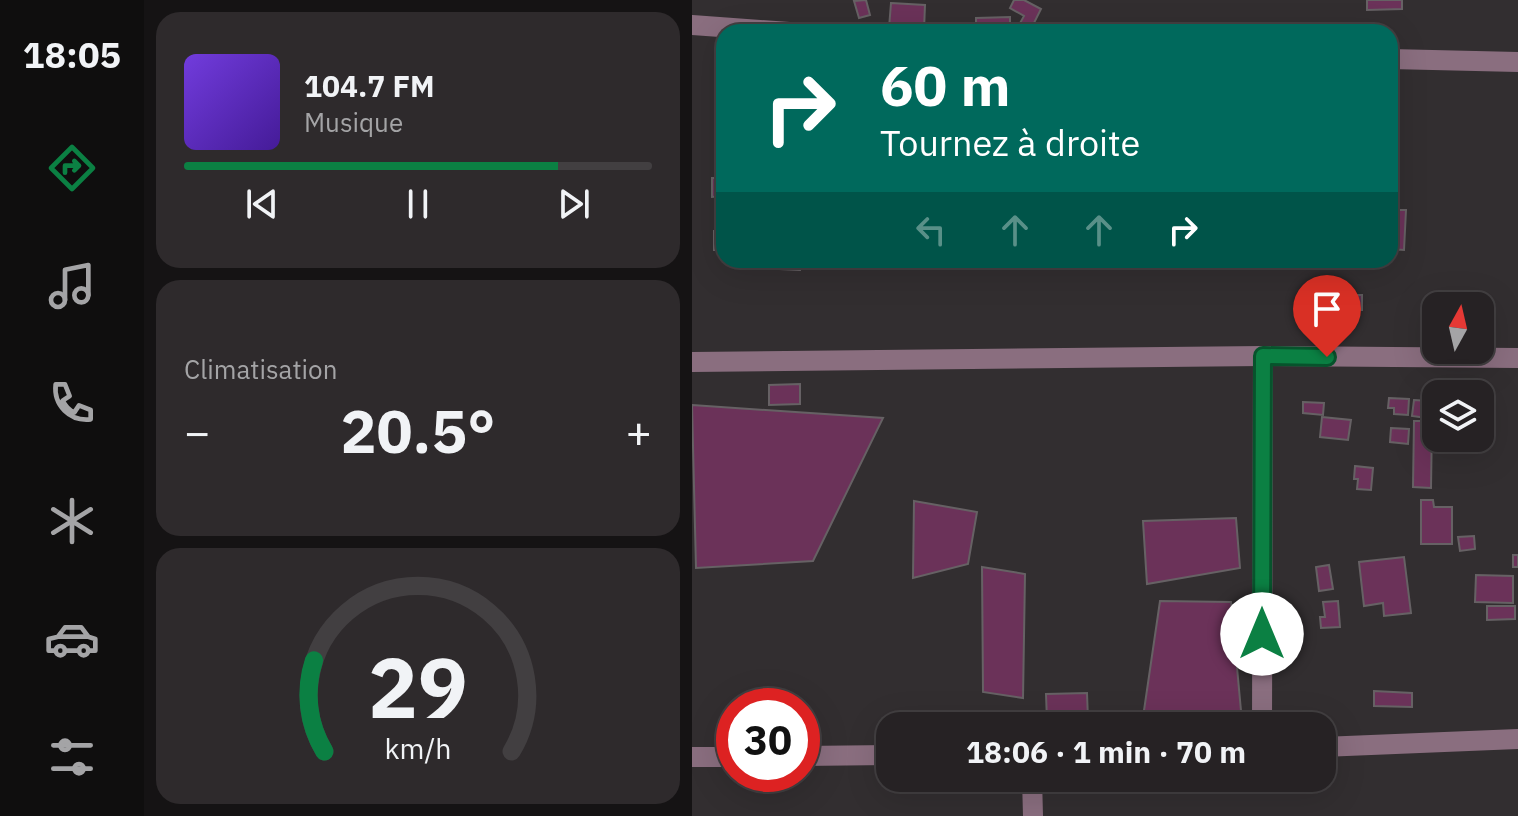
<!DOCTYPE html>
<html lang="fr">
<head>
<meta charset="utf-8">
<style>
  :root { --surface:#262224; --page:#2e2a2c; --text:#f1f3f6; --muted:#a4a4a6; --line:#423f41; --accent:#0b8043 }
  body { margin:0; font-family:"IBM Plex Sans",sans-serif; background:var(--page); color:var(--text); height:100vh; display:flex; flex-direction:column; font-size:30px; white-space:nowrap }
  * { box-sizing:border-box; margin:0 }
  p { font-size:26px; color:var(--muted) }
  .icon { flex:none; width:44px; height:44px; fill:none; stroke:currentColor; stroke-width:2; stroke-linecap:round; stroke-linejoin:round }
  .map { position:relative; flex:1; overflow:hidden }
  .side { display:flex; flex-direction:column; gap:12px; padding:12px; background:#151314; width:548px }
  .side>* { flex:none }
  .banner { position:absolute; left:24px; top:24px; width:682px; height:244px; border-radius:24px; box-shadow:0 8px 32px #0002,0 0 0 2px var(--line); background:#00695c; color:#fff; overflow:hidden }
  .needle { width:52px; rotate:8deg }
  .fabs { position:absolute; left:730px; top:292px; display:grid; gap:16px }
  .fabs a { display:grid; place-items:center; width:72px; height:72px; border-radius:16px; background:var(--surface); box-shadow:0 8px 32px #0002,0 0 0 2px var(--line); font-size:40px }
  .speed { position:absolute; left:24px; top:688px; display:flex; gap:16px; font-size:40px; font-weight:700; text-align:center }
  .speed>* { display:grid; place-content:center; width:104px; height:104px; border-radius:50%; background:var(--surface); box-shadow:0 8px 32px #0002,0 0 0 2px var(--line); line-height:1 }
  .speed .limit { border:12px solid #d22; background:#fff; color:#111 }
  .pin { position:absolute; display:grid; place-items:center; width:68px; height:68px; color:#fff; margin:-82px -34px; border-radius:50% 50% 50% 0; rotate:-45deg; box-shadow:0 0 8px #0007 }
  .pin .icon { rotate:45deg }
  .me { position:absolute; width:88px; margin:-44px; rotate:0deg; stroke-linejoin:round; filter:drop-shadow(0 0 6px #0008) }
  .turn { display:flex; align-items:center; gap:28px; height:168px; padding:0 32px; font-size:36px }
  .turn .icon { width:104px; height:104px; stroke-width:2.5 }
  .turn b { display:block; font-size:56px; line-height:68px }
  .lanes { display:flex; align-items:center; height:76px; padding:0 32px; background:#0003; justify-content:center; gap:40px; direction:ltr }
  .lanes .off { opacity:.35 }
  .big { font-size:60px; font-weight:700; line-height:1.1 }
  .side .card { flex:1; display:flex; flex-direction:column; justify-content:center; gap:12px; min-width:0; padding:0 28px; border-radius:24px; background:var(--page) }
  .side .dial { align-items:center; gap:0 }
  .dial svg { height:208px; overflow:visible; fill:none; stroke:var(--line); stroke-width:7; stroke-linecap:round; text-anchor:middle }
  .dial text { fill:var(--text); stroke:none }
  .song { display:flex; align-items:center; gap:24px }
  .cover { width:96px; height:96px; border-radius:12px; background:linear-gradient(135deg,hsl(260 70% 55%),hsl(260 70% 35%)) }
  .played { height:8px; border-radius:4px; background:linear-gradient(90deg,var(--accent) 80%,var(--line) 80%) }
  .keys { display:flex; justify-content:space-around; direction:ltr }
  .heat { display:flex; justify-content:space-between; align-items:center; font-size:44px; direction:ltr }
  .trip { position:absolute; left:184px; top:712px; width:460px; height:80px; border-radius:24px; background:var(--surface); box-shadow:0 8px 32px #0002,0 0 0 2px var(--line); font-weight:700; line-height:80px; text-align:center }
  main { display:flex; flex:1; min-height:0 }
  .tab-bar { display:flex; flex-direction:column; width:144px; justify-content:space-around; align-items:center; background:#0f0e0e; color:var(--muted) }
  .tab-bar .icon { width:56px; height:56px }
  .tab-bar .active { color:var(--accent) }
  .tab-bar b { font-size:36px; color:var(--text) }
  .map>svg:first-child { display:block }
  .building { fill:#6b3259; stroke:#666164; stroke-width:2 }
  .lines { fill:none; stroke-linecap:round; stroke-linejoin:round }
  .minor { stroke:#8a6e7f; stroke-width:20 }
  .route-casing { stroke:#07532c; stroke-width:20 }
  .route { stroke:#0b8043; stroke-width:14 }
</style>
</head>
<body>
<main>
<nav class="tab-bar">
<b>18:05</b>
<svg class="icon active" aria-label="directions" viewBox="0 0 24 24"><path d="M12 3l9 9-9 9-9-9zM9 14v-3h6M13 9l2 2-2 2"/></svg>
<svg class="icon" aria-label="music" viewBox="0 0 24 24"><path d="M9 18V5l10-2v13"/><circle cx="6" cy="18" r="3"/><circle cx="16" cy="16" r="3"/></svg>
<svg class="icon" aria-label="phone" viewBox="0 0 24 24"><path d="M5 4h4l2 5-3 2q2 4 5 5l2-3 5 2v4C11 20 4 13 5 4z"/></svg>
<svg class="icon" aria-label="climate" viewBox="0 0 24 24"><path d="M12 3v18M4 7l16 10M4 17L20 7"/></svg>
<svg class="icon" aria-label="car" viewBox="0 0 24 24"><path d="M5 17H2v-5l4-1 3-4h7l3 4 3 1v5h-3M9 17h6M6 11h13"/><circle cx="7" cy="17" r="2"/><circle cx="17" cy="17" r="2"/></svg>
<svg class="icon" aria-label="filters" viewBox="0 0 24 24"><path d="M4 7h16M4 17h16"/><circle cx="9" cy="7" r="2"/><circle cx="15" cy="17" r="2"/></svg>
</nav>
<section class="side">
<div class="card">
<div class="song"><i class="cover"></i><div><b>104.7 FM</b><p>Musique</p></div></div>
<div class="played"></div>
<div class="keys"><svg class="icon" aria-label="previous" viewBox="0 0 24 24"><path d="M18 5L8 12l10 7zM5 5v14"/></svg><svg class="icon" aria-label="pause" viewBox="0 0 24 24"><path d="M8 5v14M16 5v14"/></svg><svg class="icon" aria-label="next" viewBox="0 0 24 24"><path d="M6 5l10 7-10 7zM19 5v14"/></svg></div>
</div>
<div class="card"><p>Climatisation</p>
<div class="heat"><a>−</a><b class="big">20.5°</b><a>+</a></div>
</div>
<div class="card dial"><svg viewBox="0 0 100 80">
<path d="M14 69A42 42 0 1 1 86 69"/>
<path d="M14 69A42 42 0 0 1 10 34" stroke="#0b8043"/>
<text x="50" y="56" font-size="32" font-weight="700">29</text>
<text x="50" y="72" font-size="11">km/h</text>
</svg></div>
</section>
<div class="map">
<svg width="826" height="816" viewBox="0 0 826 816">
  <rect width="100%" height="100%" fill="#322e30"/>
  <g class="building">
    <polygon points="174,0 178,15 167,18 162,1"/>
    <polygon points="322,0 332,0 349,9 338,31 327,25 332,16 318,8"/>
    <polygon points="675,0 710,0 710,9 675,10"/>
    <polygon points="199,3 233,5 232,30 197,28"/>
    <polygon points="318,17 318,32 284,32 284,18"/>
    <polygon points="20,178 32,178 32,196 20,197"/>
    <polygon points="28,205 32,205 32,250 22,250 22,231 28,231"/>
    <polygon points="698,210 714,210 712,250 698,249"/>
    <polygon points="89,260 109,260 108,270 88,269"/>
    <rect x="637" y="295" width="33" height="15"/>
    <polygon points="108,384 108,404 77,405 77,385"/>
    <polygon points="697,398 717,399 716,415 702,414 702,408 696,408"/>
    <polygon points="722,400 737,401 735,418 720,416"/>
    <polygon points="611,402 632,403 631,415 611,413"/>
    <polygon points="0,405 191,418 121,561 4,568"/>
    <polygon points="630,417 659,420 656,440 628,437"/>
    <polygon points="722,421 740,421 739,488 721,487"/>
    <polygon points="699,428 717,429 716,444 698,442"/>
    <polygon points="663,466 681,468 679,490 665,489 666,479 662,479"/>
    <polygon points="729,500 741,500 742,507 760,507 760,544 729,544"/>
    <polygon points="222,501 285,512 276,564 221,578"/>
    <polygon points="544,518 548,568 455,584 451,521"/>
    <polygon points="782,536 783,549 768,551 766,537"/>
    <rect x="821" y="555" width="5" height="12"/>
    <polygon points="712,557 719,613 692,616 691,603 672,606 667,562"/>
    <polygon points="637,565 641,589 627,591 624,567"/>
    <polygon points="290,567 333,574 331,698 291,692"/>
    <polygon points="784,575 821,576 821,603 783,602"/>
    <polygon points="468,601 539,602 549,711 450,724"/>
    <polygon points="646,601 648,627 629,628 628,617 633,617 631,602"/>
    <polygon points="795,606 823,606 823,619 795,620"/>
    <polygon points="682,691 720,693 720,707 682,706"/>
    <polygon points="395,693 396,720 355,721 354,694"/>
  </g>
  <g class="lines">
    <g class="minor">
      <polyline points="0,25 97,32"/>
      <polyline points="698,59 826,62"/>
      <polyline points="0,362 571,356 826,358"/>
      <polyline points="570,726 571,356"/>
      <polyline points="630,747 826,739"/>
      <polyline points="110,756 198,755"/>
      <polyline points="0,757 42,757"/>
      <polyline points="340,778 341,816"/>
    </g>
  </g>
  <g class="lines">
    <defs>
      <polyline id="route" points="570,634 571,356 635,357"/>
    </defs>
    <use href="#route" class="route-casing"/>
    <use href="#route" class="route"/>
  </g>
</svg>
<div class="fabs">
<a><svg class="needle" viewBox="-14 -14 28 28"><path d="M0-13l5 13h-10z" fill="#e53935"/><path d="M0 13l5-13h-10z" fill="#a4a4a6"/></svg></a>
<a><svg class="icon" aria-label="layers" viewBox="0 0 24 24"><path d="M12 4l9 5-9 5-9-5zM3 14l9 5 9-5"/></svg></a>
</div>
<div class="speed"><div class="limit">30</div></div>
<div class="pin" style="left:635px;top:357px;background:#d93025"><svg class="icon" aria-label="arrive" viewBox="0 0 24 24"><path d="M6 21V4h12l-3 4 3 4H6"/></svg></div>
<svg class="me" style="left:570px;top:634px" viewBox="-20 -20 40 40"><circle r="19" fill="#fff"/><path d="M0-13L10 11 0 6-10 11z" fill="#0b8043"/></svg>
<div class="trip">18:06 · 1 min · 70 m</div>
<div class="banner">
<div class="turn"><svg class="icon" aria-label="right" viewBox="0 0 24 24"><path d="M7 20v-9h11M14 6l5 5-5 5"/></svg><div><b>60 m</b>Tournez à droite</div></div>
<div class="lanes"><svg class="icon off" aria-label="left" viewBox="0 0 24 24"><path d="M17 20v-9H6M10 6l-5 5 5 5"/></svg><svg class="icon off" aria-label="ahead" viewBox="0 0 24 24"><path d="M12 20V5M6 11l6-6 6 6"/></svg><svg class="icon off" aria-label="ahead" viewBox="0 0 24 24"><path d="M12 20V5M6 11l6-6 6 6"/></svg><svg class="icon" aria-label="right" viewBox="0 0 24 24"><path d="M7 20v-9h11M14 6l5 5-5 5"/></svg></div>
</div>
</div>
</main>
</body>
</html>
